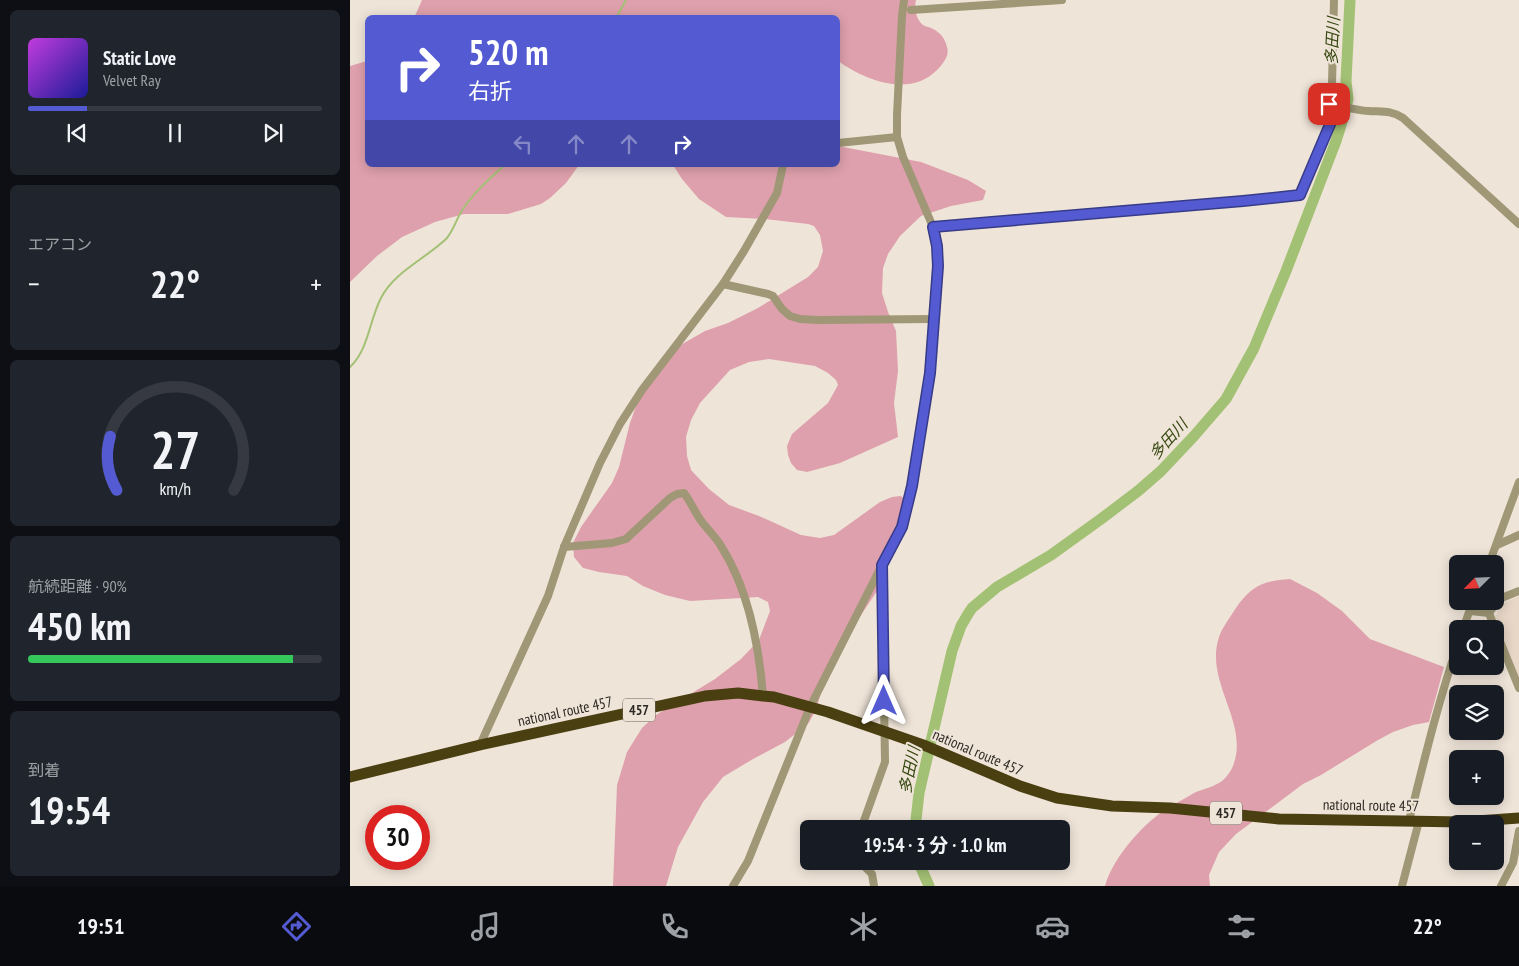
<!DOCTYPE html>
<html lang="ja">
<head>
<meta charset="utf-8">
<style>
  :root { --surface:#171b24; --page:#20242c; --text:#f1f3f6; --muted:#9ea1a6; --line:#363941; --accent:#545bd2 }
  body { margin:0; font-family:"PT Sans Narrow","Noto Sans JP",sans-serif; background:var(--page); color:var(--text); height:100vh; display:flex; flex-direction:column; font-size:19px; white-space:nowrap }
  * { box-sizing:border-box; margin:0 }
  p { font-size:16px; color:var(--muted) }
  .icon { flex:none; width:28px; height:28px; fill:none; stroke:currentColor; stroke-width:2; stroke-linecap:round; stroke-linejoin:round }
  .map { position:relative; flex:1; overflow:hidden }
  .drawer { display:flex; flex-direction:column; gap:10px; padding:10px; background:#0d0f14; width:350px }
  .drawer>* { flex:none }
  .banner { position:absolute; left:15px; top:15px; width:475px; height:152px; border-radius:8px; box-shadow:0 2px 12px #0003; background:#545bd2; color:#fff; overflow:hidden }
  .needle { width:32px; rotate:246deg }
  .buttons { position:absolute; left:1099px; top:555px; display:grid; gap:10px }
  .buttons a { display:grid; place-items:center; width:55px; height:55px; border-radius:8px; background:var(--surface); box-shadow:0 2px 12px #0003; font-size:25px }
  .speed { position:absolute; left:15px; top:805px; display:flex; gap:10px; font-size:25px; font-weight:700; text-align:center }
  .speed>* { display:grid; place-content:center; width:65px; height:65px; border-radius:50%; background:var(--surface); box-shadow:0 2px 12px #0003; line-height:1 }
  .speed .limit { border:8px solid #d22; background:#fff; color:#111 }
  .pin { position:absolute; display:grid; place-items:center; width:42px; height:42px; color:#fff; margin:-21px; border-radius:10px; box-shadow:0 2px 8px #0006 }
  .me { position:absolute; width:55px; margin:-28px; rotate:0deg; stroke-linejoin:round; filter:drop-shadow(0 0 4px #0008) }
  .turn { display:flex; align-items:center; gap:18px; height:105px; padding:0 20px; font-size:22px }
  .turn .icon { width:65px; height:65px; stroke-width:2.5 }
  .turn b { display:block; font-size:35px; line-height:42px }
  .lanes { display:flex; align-items:center; height:48px; padding:0 20px; background:#0003; justify-content:center; gap:25px; direction:ltr }
  .lanes .off { opacity:.35 }
  .big { font-size:38px; font-weight:700; line-height:1.1 }
  .drawer .tile { flex:1; display:flex; flex-direction:column; justify-content:center; gap:8px; min-width:0; padding:0 18px; border-radius:8px; background:var(--page) }
  .drawer .dial { align-items:center; gap:0 }
  .dial svg { height:130px; overflow:visible; fill:none; stroke:var(--line); stroke-width:7; stroke-linecap:round; text-anchor:middle }
  .dial text { fill:var(--text); stroke:none }
  .song { display:flex; align-items:center; gap:15px }
  .cover { width:60px; height:60px; border-radius:8px; background:linear-gradient(135deg,hsl(290 70% 55%),hsl(240 70% 35%)) }
  .played { height:5px; border-radius:2px; background:linear-gradient(90deg,var(--accent) 20%,var(--line) 20%) }
  .keys { display:flex; justify-content:space-around; direction:ltr }
  .heat { display:flex; justify-content:space-between; align-items:center; font-size:28px; direction:ltr }
  .charge { height:8px; border-radius:4px; background:linear-gradient(90deg,#34c759 90%,var(--line) 0) }
  .trip { position:absolute; left:450px; top:820px; width:270px; height:50px; border-radius:8px; background:var(--surface); box-shadow:0 2px 12px #0003; font-weight:700; line-height:50px; text-align:center }
  .menu { display:flex; height:80px; justify-content:space-around; align-items:center; background:#090b0e; color:var(--muted) }
  .menu .icon { width:35px; height:35px }
  .menu .selected { color:var(--accent) }
  .menu b { font-size:22px; color:var(--text) }
  main { display:flex; flex:1; min-height:0 }
  .map>svg:first-child { display:block }
  .built { fill:#e8d7c7 }
  .green { fill:#dea0ac }
  .lines { fill:none; stroke-linecap:round; stroke-linejoin:round }
  .stream { stroke:#a3c174; stroke-width:2 }
  .river { stroke:#a3c174; stroke-width:11 }
  .minor { stroke:#9f9775; stroke-width:8 }
  .highway { stroke:#4a3f11; stroke-width:11 }
  .route-casing { stroke:#373b88; stroke-width:12 }
  .route { stroke:#545bd2; stroke-width:9 }
  .labels { text-anchor:middle; dominant-baseline:central; stroke-width:4; stroke-linejoin:round; paint-order:stroke }
  .shield { fill:#efe4d8; stroke:#666059; stroke-width:1 }
  .shield-label { font-size:14px; font-weight:bold; fill:#2c2823 }
  .street-label { font-size:15px; fill:#2c2823; stroke:#efe4d8 }
  .water-label { font-size:16px; font-style:italic; fill:#374911; stroke:#efe4d8 }
</style>
</head>
<body>
<main>
<section class="drawer">
<div class="tile">
<div class="song"><i class="cover"></i><div><b>Static Love</b><p>Velvet Ray</p></div></div>
<div class="played"></div>
<div class="keys"><svg class="icon" aria-label="previous" viewBox="0 0 24 24"><path d="M18 5L8 12l10 7zM5 5v14"/></svg><svg class="icon" aria-label="pause" viewBox="0 0 24 24"><path d="M8 5v14M16 5v14"/></svg><svg class="icon" aria-label="next" viewBox="0 0 24 24"><path d="M6 5l10 7-10 7zM19 5v14"/></svg></div>
</div>
<div class="tile"><p>エアコン</p>
<div class="heat"><a>−</a><b class="big">22°</b><a>+</a></div>
</div>
<div class="tile dial"><svg viewBox="0 0 100 80">
<path d="M14 69A42 42 0 1 1 86 69"/>
<path d="M14 69A42 42 0 0 1 10 36" stroke="#545bd2"/>
<text x="50" y="56" font-size="32" font-weight="700">27</text>
<text x="50" y="72" font-size="11">km/h</text>
</svg></div>
<div class="tile"><p>航続距離 · 90%</p><b class="big">450 km</b><div class="charge"></div></div>
<div class="tile"><p>到着</p><b class="big">19:54</b></div>
</section>
<div class="map">
<svg width="1169" height="886" viewBox="0 0 1169 886">
  <rect width="100%" height="100%" fill="#efe4d8"/>
  <polygon class="built" points="1169,596 1169,679 1144,618 1154,603"/>
  <g class="green">
    <path d="M72,0H566C564,8 566,20 573,25C576,27 580,27 583,29C591,33 595,39 597,47C598,50 598,54 596,58C594,62 590,67 587,70C559,98 515,80 488,61V18H64Z"/>
    <polygon points="17,61 18,165 229,165 216,183 200,198 191,204 158,214 114,214 85,222 52,237 27,256 0,282 0,66"/>
    <polygon points="488,146 571,162 618,180 636,191 633,200 601,206 571,216 550,236 538,254 533,268 532,293 538,312 546,331 548,371 544,403 548,437 490,463 457,472 447,470 441,463 438,455 437,446 442,434 478,403 488,385 486,380 478,373 465,366 419,359 399,362 380,370 350,403 341,420 336,437 337,456 341,470 359,489 379,505 409,516 451,535 470,538 484,535 530,502 542,497 550,496 557,499 554,526 527,591 499,633 472,689 466,710 458,724 435,742 403,759 373,777 353,802 328,847 316,886 263,886 267,785 277,752 292,728 306,715 365,679 391,659 409,640 420,611 418,602 408,597 340,601 315,595 293,586 277,576 249,572 233,568 224,557 223,543 231,527 262,483 269,467 280,423 290,395 317,356 334,343 355,331 378,323 408,308 458,277 468,267 473,251 470,235 464,226 458,224 415,219 376,217 349,199 332,179 323,165 488,165"/>
    <path d="M940,579L967,593L992,611L1020,639L1094,667L1079,722L1063,725L1043,732L1028,740L971,775L953,784L886,834L869,852L859,875L860,886H755C763,857 795,821 821,806C829,802 837,797 844,793C853,789 864,787 872,781C876,778 881,771 883,766C900,722 854,682 869,637C872,628 879,619 884,611C900,587 911,581 940,579Z"/>
  </g>
  <g class="lines">
    <g class="stream">
      <polyline points="266,18 276,0"/>
      <path d="M0,367C19,349 19,321 31,298C44,272 75,259 96,239C104,230 106,219 113,209C122,195 142,176 155,165"/>
    </g>
    <g class="river">
      <polyline points="565,829 569,793 602,651 611,626 618,614 622,608 647,587 701,555 751,519 788,491 811,471 844,436 876,399 904,348 936,271 986,141 995,112 998,99 996,81 1000,0"/>
      <polyline points="568,861 579,886"/>
    </g>
    <g class="minor">
      <polyline points="561,10 712,0"/>
      <path d="M979,104C992,106 1005,110 1018,111C1033,112 1040,110 1053,118L1169,224"/>
      <polyline points="488,143 547,137"/>
      <polyline points="583,227 893,201 950,195 981,122 979,104 982,84 984,0"/>
      <polyline points="373,284 418,294 423,296 432,309 440,316 450,319 468,320 583,319"/>
      <polyline points="1147,545 1169,535"/>
      <path d="M214,547L262,543L276,539L320,498L327,494L334,493C341,502 345,513 352,522C358,530 366,537 371,546C399,590 409,645 413,696"/>
      <polyline points="1139,564 1169,482"/>
      <polyline points="1120,611 1139,613 1145,629"/>
      <polyline points="1139,613 1149,599 1169,591"/>
      <polyline points="1113,629 1123,601"/>
      <polyline points="1145,629 1169,688"/>
      <polyline points="130,745 198,596 214,547 250,463 270,424 292,390 373,284 394,251 427,193 433,165"/>
      <path d="M1059,821C1074,761 1088,702 1108,644"/>
      <polyline points="511,829 535,762 532,567"/>
      <polyline points="509,861 522,874 524,886"/>
      <polyline points="383,886 398,861 460,707 532,565 547,539 552,527 562,486 580,373 588,266 587,246 583,227 553,157 547,137 547,115 552,16 554,0"/>
      <polyline points="1052,886 1069,821"/>
      <polyline points="1151,886 1163,863 1169,831"/>
    </g>
    <polyline class="highway" points="0,777 130,745 355,696 388,693 413,696 424,697 478,712 576,746 670,786 707,798 762,806 820,808 929,819 1113,822 1169,818"/>
  </g>
  <g class="lines">
    <defs>
      <polyline id="route" points="534,701 532,565 552,527 562,486 580,373 588,266 587,246 583,227 893,201 950,195 981,122 979,104"/>
    </defs>
    <use href="#route" class="route-casing"/>
    <use href="#route" class="route"/>
  </g>
  <g class="labels">
    <g class="shield">
      <rect x="273" y="698.5" width="32" height="23" rx="4"/>
      <rect x="860" y="801.5" width="32" height="23" rx="4"/>
    </g>
    <g class="shield-label">
      <text x="289" y="710">457</text>
      <text x="876" y="813">457</text>
    </g>
    <g class="street-label">
      <text transform="translate(215 711) rotate(-12)">national route 457</text>
      <text transform="translate(628 752) rotate(23)">national route 457</text>
      <text transform="translate(1021 805) rotate(1)">national route 457</text>
    </g>
    <g class="water-label">
      <text transform="translate(982 41) rotate(-87)">多田川</text>
      <text transform="translate(818 439) rotate(-48)">多田川</text>
      <text transform="translate(559 770) rotate(-78)">多田川</text>
    </g>
  </g>
</svg>
<div class="buttons">
<a><svg class="needle" viewBox="-14 -14 28 28"><path d="M0-13l5 13h-10z" fill="#e53935"/><path d="M0 13l5-13h-10z" fill="#9ea1a6"/></svg></a>
<a><svg class="icon" aria-label="search" viewBox="0 0 24 24"><circle cx="10" cy="10" r="6"/><path d="M15 15l6 6"/></svg></a>
<a><svg class="icon" aria-label="layers" viewBox="0 0 24 24"><path d="M12 4l9 5-9 5-9-5zM3 14l9 5 9-5"/></svg></a>
<a>+</a>
<a>−</a>
</div>
<div class="speed"><div class="limit">30</div></div>
<div class="pin" style="left:979px;top:104px;background:#d93025"><svg class="icon" aria-label="arrive" viewBox="0 0 24 24"><path d="M6 21V4h12l-3 4 3 4H6"/></svg></div>
<svg class="me" style="left:534px;top:701px" viewBox="-20 -20 40 40"><path d="M0-17L14 15 0 8-14 15z" fill="#545bd2" stroke="#fff" stroke-width="4"/></svg>
<div class="trip">19:54 · 3 分 · 1.0 km</div>
<div class="banner">
<div class="turn"><svg class="icon" aria-label="right" viewBox="0 0 24 24"><path d="M7 20v-9h11M14 6l5 5-5 5"/></svg><div><b>520 m</b>右折</div></div>
<div class="lanes"><svg class="icon off" aria-label="left" viewBox="0 0 24 24"><path d="M17 20v-9H6M10 6l-5 5 5 5"/></svg><svg class="icon off" aria-label="ahead" viewBox="0 0 24 24"><path d="M12 20V5M6 11l6-6 6 6"/></svg><svg class="icon off" aria-label="ahead" viewBox="0 0 24 24"><path d="M12 20V5M6 11l6-6 6 6"/></svg><svg class="icon" aria-label="right" viewBox="0 0 24 24"><path d="M7 20v-9h11M14 6l5 5-5 5"/></svg></div>
</div>
</div>
</main>
<nav class="menu">
<b>19:51</b>
<svg class="icon selected" aria-label="directions" viewBox="0 0 24 24"><path d="M12 3l9 9-9 9-9-9zM9 14v-3h6M13 9l2 2-2 2"/></svg>
<svg class="icon" aria-label="music" viewBox="0 0 24 24"><path d="M9 18V5l10-2v13"/><circle cx="6" cy="18" r="3"/><circle cx="16" cy="16" r="3"/></svg>
<svg class="icon" aria-label="phone" viewBox="0 0 24 24"><path d="M5 4h4l2 5-3 2q2 4 5 5l2-3 5 2v4C11 20 4 13 5 4z"/></svg>
<svg class="icon" aria-label="climate" viewBox="0 0 24 24"><path d="M12 3v18M4 7l16 10M4 17L20 7"/></svg>
<svg class="icon" aria-label="car" viewBox="0 0 24 24"><path d="M5 17H2v-5l4-1 3-4h7l3 4 3 1v5h-3M9 17h6M6 11h13"/><circle cx="7" cy="17" r="2"/><circle cx="17" cy="17" r="2"/></svg>
<svg class="icon" aria-label="filters" viewBox="0 0 24 24"><path d="M4 7h16M4 17h16"/><circle cx="9" cy="7" r="2"/><circle cx="15" cy="17" r="2"/></svg>
<b>22°</b>
</nav>
</body>
</html>
